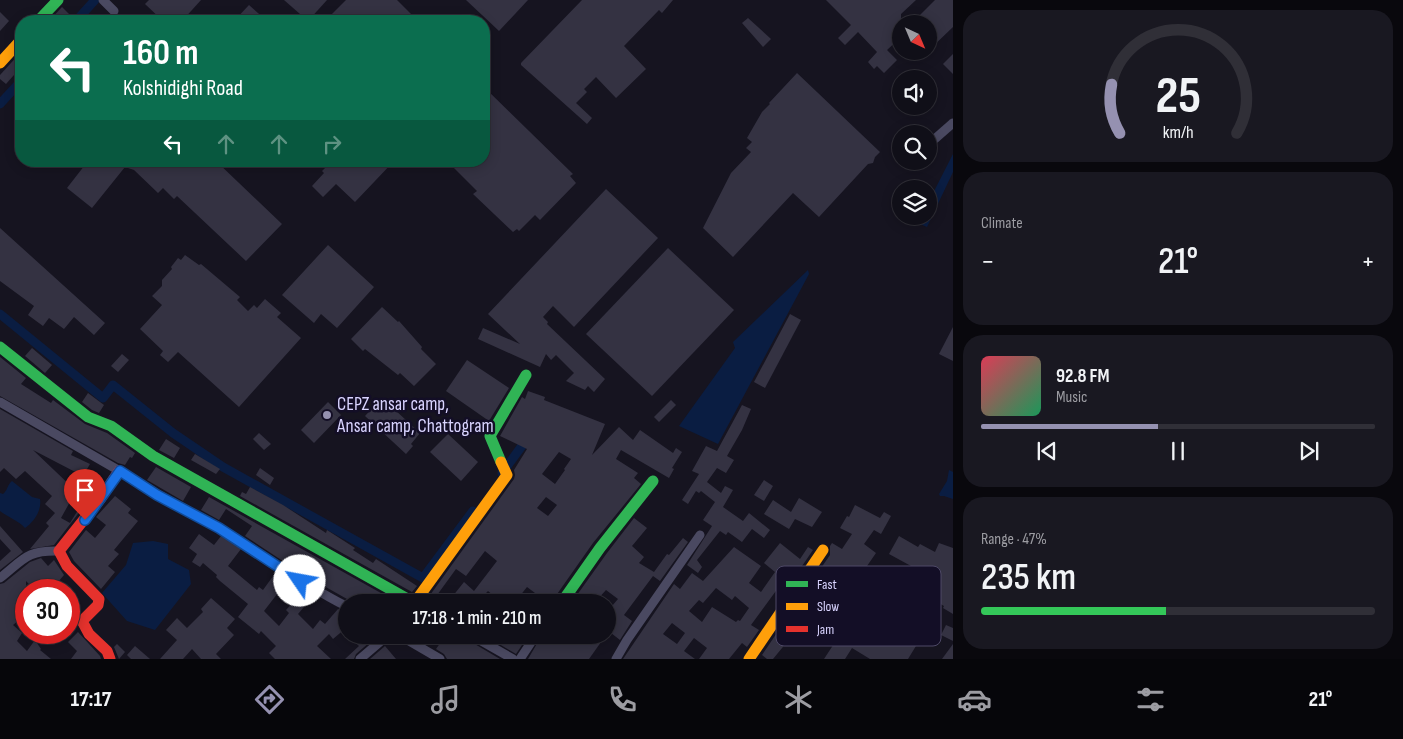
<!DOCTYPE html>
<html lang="en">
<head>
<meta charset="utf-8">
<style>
  :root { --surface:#100f18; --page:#191821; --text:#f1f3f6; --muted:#9c9ca2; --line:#302f37; --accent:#9591b1 }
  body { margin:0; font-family:"Sofia Sans Condensed",sans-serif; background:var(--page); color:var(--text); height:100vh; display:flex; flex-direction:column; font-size:19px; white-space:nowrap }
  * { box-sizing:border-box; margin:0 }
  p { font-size:16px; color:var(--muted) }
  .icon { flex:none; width:28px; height:28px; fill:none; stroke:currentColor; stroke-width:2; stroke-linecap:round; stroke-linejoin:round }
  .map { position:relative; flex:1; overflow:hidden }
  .details { display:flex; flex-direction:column; gap:10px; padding:10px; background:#09080d; width:450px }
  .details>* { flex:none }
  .top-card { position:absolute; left:15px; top:15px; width:475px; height:152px; border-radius:20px; box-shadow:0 2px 12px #0003,0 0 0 1px var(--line); background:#0b6e4f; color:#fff; overflow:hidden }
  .needle { width:32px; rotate:136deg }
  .fabs { position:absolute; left:892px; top:15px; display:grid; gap:10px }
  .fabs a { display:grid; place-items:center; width:45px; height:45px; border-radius:50%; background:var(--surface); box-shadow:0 2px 12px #0003,0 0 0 1px var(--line); font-size:25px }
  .speed { position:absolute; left:15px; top:579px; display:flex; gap:10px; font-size:25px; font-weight:700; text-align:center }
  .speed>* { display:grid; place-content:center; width:65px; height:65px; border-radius:50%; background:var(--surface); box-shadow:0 2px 12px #0003,0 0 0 1px var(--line); line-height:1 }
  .speed .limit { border:8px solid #d22; background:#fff; color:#111 }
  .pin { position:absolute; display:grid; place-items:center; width:42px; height:42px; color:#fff; margin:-51px -21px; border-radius:50% 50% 50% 0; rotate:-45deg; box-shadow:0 0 5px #0007 }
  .pin .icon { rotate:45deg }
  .me { position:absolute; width:55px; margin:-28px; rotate:303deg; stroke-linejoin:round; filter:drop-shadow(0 0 4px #0008) }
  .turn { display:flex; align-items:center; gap:18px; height:105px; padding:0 25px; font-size:22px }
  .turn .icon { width:65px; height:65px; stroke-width:2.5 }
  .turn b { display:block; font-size:35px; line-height:42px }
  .lanes { display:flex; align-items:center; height:48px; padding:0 25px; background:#0003; justify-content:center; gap:25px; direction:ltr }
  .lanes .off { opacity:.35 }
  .big { font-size:38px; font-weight:600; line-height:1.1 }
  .details .card { flex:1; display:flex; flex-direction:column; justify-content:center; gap:8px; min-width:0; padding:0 18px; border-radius:20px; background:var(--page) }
  .details .dial { align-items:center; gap:0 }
  .dial svg { height:130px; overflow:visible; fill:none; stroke:var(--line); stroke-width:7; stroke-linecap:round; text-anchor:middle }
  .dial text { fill:var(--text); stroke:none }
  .song { display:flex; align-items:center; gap:15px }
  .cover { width:60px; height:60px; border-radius:8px; background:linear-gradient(135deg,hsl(350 70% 55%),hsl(150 70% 35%)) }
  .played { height:5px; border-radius:2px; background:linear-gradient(90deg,var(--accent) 45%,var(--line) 45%) }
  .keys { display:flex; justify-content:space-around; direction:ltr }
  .heat { display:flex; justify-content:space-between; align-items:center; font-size:28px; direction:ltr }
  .charge { height:8px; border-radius:4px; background:linear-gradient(90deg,#34c759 47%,var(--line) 0) }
  .trip { position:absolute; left:338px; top:594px; width:278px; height:50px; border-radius:25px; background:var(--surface); box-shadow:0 2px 12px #0003,0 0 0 1px var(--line); font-weight:600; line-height:50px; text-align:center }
  .tab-bar { display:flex; height:80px; justify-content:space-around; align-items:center; background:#06060a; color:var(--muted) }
  .tab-bar .icon { width:35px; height:35px }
  .tab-bar .selected { color:var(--accent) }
  .tab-bar b { font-size:22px; color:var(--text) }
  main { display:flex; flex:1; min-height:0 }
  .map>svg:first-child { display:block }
  .water { fill:#0a1d42 }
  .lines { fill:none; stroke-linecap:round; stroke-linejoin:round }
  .canal { stroke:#0a1d42; stroke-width:9 }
  .building { fill:#343242; fill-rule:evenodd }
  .street { stroke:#4a4961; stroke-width:9 }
  .fast { stroke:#30b455; stroke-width:11 }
  .slow { stroke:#ff9f0a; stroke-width:11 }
  .jam { stroke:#e5322d; stroke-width:11 }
  .route-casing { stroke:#114b97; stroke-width:12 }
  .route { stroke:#1a73e8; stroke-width:9 }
  .poi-dot { fill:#9591b1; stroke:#130e26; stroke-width:2 }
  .labels { text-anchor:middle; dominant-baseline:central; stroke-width:5; stroke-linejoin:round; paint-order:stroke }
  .poi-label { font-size:19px; fill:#d9d4ff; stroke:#130e26; text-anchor:start }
  .key { fill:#130e26; stroke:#4e4967; stroke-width:1 }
  .key-label { font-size:14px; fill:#d9d4ff }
</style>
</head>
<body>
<main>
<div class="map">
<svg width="953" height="659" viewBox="0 0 953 659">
  <rect width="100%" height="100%" fill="#161420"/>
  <g class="water">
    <polygon points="953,154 953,172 927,227 918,223 921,216 929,216 929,201"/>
    <polygon points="808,270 809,274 718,444 679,426 735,348 733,342"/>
    <polygon points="949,470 953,472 953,499 944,496 940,496 939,494 947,481"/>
    <path d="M12,481L32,497L40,499C42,510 34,522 25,528C19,521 8,517 0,511V493L3,494C8,490 7,485 12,481Z"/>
    <polygon points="153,541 168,544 168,559 189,570 191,584 155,630 127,621 102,593 126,565 133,543"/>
  </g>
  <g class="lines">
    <g class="canal">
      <polyline points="76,21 95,0"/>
      <polyline points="0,104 21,81"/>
      <polyline points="0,314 103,398 113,385 173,433 223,467 423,578 473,511"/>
      <polyline points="502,473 527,439"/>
    </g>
  </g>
  <g class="building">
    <polygon points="149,0 201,0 182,21 163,21 145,4"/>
    <polygon points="284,0 327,0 308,21"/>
    <polygon points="346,0 397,0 418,21 325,21"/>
    <polygon points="466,0 528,0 499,31"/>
    <polygon points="582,0 673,0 662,13 659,10 624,46 646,69 616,98 596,77 584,89 587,92 576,103 592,118 587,124 521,65 521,63"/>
    <polygon points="826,0 916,0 901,14 901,37 887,50 897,60 884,73 877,66 874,69 868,62 877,52 858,32 845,45 838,38 851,25"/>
    <polygon points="935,0 953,0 953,27 929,50 929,24 911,24"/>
    <polygon points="249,5 267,21 234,21"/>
    <polygon points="62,7 69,14 62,21 49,21"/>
    <polygon points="0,12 9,21 0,31"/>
    <polygon points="748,18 771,39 763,47 742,23"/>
    <polygon points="21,52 21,67 6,84 0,79 0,75"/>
    <polygon points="953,54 953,74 943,64"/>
    <polygon points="797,73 880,152 875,157 873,163 868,164 819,217 793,193 733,257 703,228 731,173 751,152 746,148 752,142 747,138 762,112 770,104 769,103"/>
    <polygon points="484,87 573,174 570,176 576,183 540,220 535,215 519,231 517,229 513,232 473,194 477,191 447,161 484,161"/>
    <polygon points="88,161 216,161 282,224 246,261 177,196 174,199 163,188 158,193 134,170 125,167 92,208 67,188"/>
    <polygon points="332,161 394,161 355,202 336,184 323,197 312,186 324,173 322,171"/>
    <polygon points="606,189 658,238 574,327 553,306 543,317 548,322 547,324 605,379 594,392 588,386 585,390 566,381 574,373 556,355 551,360 546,354 540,367 478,339 483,328 520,344 488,314"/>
    <polygon points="0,228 105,323 94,335 74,317 64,329 49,318 43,326 28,315 34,306 0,281"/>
    <polygon points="328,245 374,287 337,328 321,314 314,323 282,295"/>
    <polygon points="668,248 734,310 652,396 586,334"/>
    <polygon points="185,255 199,265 201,264 240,297 237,300 248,311 254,305 257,308 265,299 281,313 277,317 301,338 239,407 178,352 168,362 160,355 163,351 140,329 162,305 152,296 162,286 162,280 172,269 171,267 178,258 181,260"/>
    <polygon points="382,307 398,322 399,321 422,347 421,349 436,364 414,386 400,373 398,375 365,349 363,351 351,339"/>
    <polygon points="790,314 801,320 765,388 754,382"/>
    <polygon points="953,327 953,361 939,354"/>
    <polygon points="32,348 52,365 45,373 25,356"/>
    <polygon points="122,354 129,360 118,372 111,366"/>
    <polygon points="0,357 26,378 21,384 51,403 53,400 85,424 107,433 135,453 132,458 130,457 125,465 118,463 0,396"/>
    <polygon points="467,360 509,388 489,421 446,391"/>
    <path d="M528,391L545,397L544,400L605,424L592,455L619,427L633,440L640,430L673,453L676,448L682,452L672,468L674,469L669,478L621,450L616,459L638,473L634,478L641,484L593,543L555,597L554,602H547L527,587L515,602H507L503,600L501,602L488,591L477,602H459L452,597L464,582L474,591L497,561L485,551L466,576L456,569L432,602H425L514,479L515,475L514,470L527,449L500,436L522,397L525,399ZM559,452L571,459L564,469L565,470L555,484L542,474ZM546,497L557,505L548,516L537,508Z"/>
    <polygon points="88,393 104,405 99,413 92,410 82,402"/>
    <polygon points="382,398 420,433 411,444 413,446 406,454 365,416"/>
    <polygon points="671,400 676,405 659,422 654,417"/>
    <polygon points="328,402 341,415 314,443 301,430"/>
    <polygon points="742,405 751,409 742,430 727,456 734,460 726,473 717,468 707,482 721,493 725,486 733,490 723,507 743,521 749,513 770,530 764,538 752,529 742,542 728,532 726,535 720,531 697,560 702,567 698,573 687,565 712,526 703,520 715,502 701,491 699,493 696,491 688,504 682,500 699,474 692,471 706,446 717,451"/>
    <polygon points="0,409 73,451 71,455 90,464 83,476 33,450 76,491 61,518 70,523 96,481 101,484 54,545 30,549 49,526 46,523 55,513 45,504 52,496 25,471 16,479 4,468 0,472"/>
    <polygon points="259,433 271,444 264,450 253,439"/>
    <polygon points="448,434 478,462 461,481 430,452"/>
    <polygon points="166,439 180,448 174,458 159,450"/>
    <polygon points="195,454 220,469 216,474 191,460"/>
    <polygon points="156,467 191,487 183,501 147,480"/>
    <polygon points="260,468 274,478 270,485 256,475"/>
    <polygon points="764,480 773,486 764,501 754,495"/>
    <polygon points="250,487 283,505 326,533 327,530 355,548 353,550 373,563 376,559 417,586 412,592 240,496 242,492 246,494"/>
    <polygon points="115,496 131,509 128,513 138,521 114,550 119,554 108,566 115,572 101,589 74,561 69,552 86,530 95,538 106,525 96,517"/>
    <polygon points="209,497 397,602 351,602 347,599 301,573 245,536 252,526 226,509 219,520 201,510"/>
    <polygon points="799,498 822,512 812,527 795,519 789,529 764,514 773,500 791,512"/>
    <polygon points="855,505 880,518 884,512 891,516 881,534 874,530 864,544 876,553 867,566 876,573 867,585 856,577 846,592 831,582 830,584 825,580 815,594 831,605 817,625 804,617 813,605 801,597 830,555 830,546 832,543 842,549 852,534 840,528 847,516 849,517"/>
    <polygon points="634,518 647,528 632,546 644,557 639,563 654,572 667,554 669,555 683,538 688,542 660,581 653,576 624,615 632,621 620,640 611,633 606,640 606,613 618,599 606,590 595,602 572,602 607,553"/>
    <polygon points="0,526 23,552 0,570 0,561 11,551 0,539"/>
    <polygon points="199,534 214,545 221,536 241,549 228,566 257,590 259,587 263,590 276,572 288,580 264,611 279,626 289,613 286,610 295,600 304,607 298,614 313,629 320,620 325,624 338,609 346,612 346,628 333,639 329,634 317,646 331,659 275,659 269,653 276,646 261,631 259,634 238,617 248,604 220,581 216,577 217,575 203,563 200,567 192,562 197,554 189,548"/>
    <polygon points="899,536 918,547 920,544 935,552 939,543 953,548 953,614 943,608 944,606 923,594 921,596 918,593 906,611 923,623 922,624 927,628 908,659 870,659 852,648 845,659 824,659 843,630 836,625 857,598 863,603 859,609 876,620 877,619 882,622 896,600 892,598 911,566 889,554"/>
    <path d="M780,543L800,559L808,547L813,550L787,588L781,584L751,625L759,630L747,647L742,643L729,659H699L707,648L694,638L684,651L695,659H623L674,584L680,589L692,573L703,581L734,547L761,566L749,583L761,592L775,572L764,563ZM716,588L732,600L735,596L749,608L740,621L738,620L736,622L712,607L702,622L689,611L699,600L703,603ZM672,623L685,633L677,644L663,634Z"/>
    <polygon points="41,558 48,566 54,560 64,575 58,582 67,590 35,590 26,581 26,609 16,618 19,620 13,625 22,633 17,641 27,651 35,640 41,649 40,650 51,659 0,659 0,584 4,583 30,562"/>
    <polygon points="211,598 235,619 227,628 234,635 216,654 221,659 201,659 192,649 183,659 160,659 177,640 166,630 177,618 187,628 203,612 201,609"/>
    <polygon points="793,609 799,614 789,626 796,631 773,659 767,659 762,655"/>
    <polygon points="946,625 953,628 953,641 941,635"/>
    <polygon points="78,632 100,656 101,659 71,659 77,651 68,642"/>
    <polygon points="348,635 378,635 356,654 354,659 345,659 359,646"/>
    <polygon points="446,635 465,635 468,640 500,659 447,659 444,654 436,649"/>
    <polygon points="484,635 495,635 501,639 505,635 522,645 516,654"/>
    <polygon points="542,635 606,635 589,659 528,659"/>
    <polygon points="117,644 125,652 119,659 114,647"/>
    <polygon points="953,644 953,659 942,659"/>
    <polygon points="135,646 150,659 131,659 127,655"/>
    <polygon points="385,646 396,659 370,659"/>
  </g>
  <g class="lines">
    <g class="street">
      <polyline points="103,0 114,11"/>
      <polyline points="929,144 953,123"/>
      <path d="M0,402L137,481C163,500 192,511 220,528C262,554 302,584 346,606"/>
      <path d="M0,578C24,559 27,550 59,551"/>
      <polyline points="399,635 440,659"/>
      <polyline points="471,635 513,659"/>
      <polyline points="360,659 388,635"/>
      <polyline points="520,659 536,635"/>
      <polyline points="616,659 627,640 700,535"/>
    </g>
    <g class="fast">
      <polyline points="38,21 58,0"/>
      <polyline points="0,347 88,417 111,426 153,456 413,602"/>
      <polyline points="501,462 490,436 526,375"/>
      <polyline points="562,602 600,548 653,481"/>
    </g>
    <g class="slow">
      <polyline points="0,63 21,40"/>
      <polyline points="415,602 507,475 501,462"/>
      <polyline points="749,659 823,550"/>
    </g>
    <polyline class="jam" points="110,659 107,651 89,634 82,621 98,605 99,599 67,566 59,551 101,498 119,471"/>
  </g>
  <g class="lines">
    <defs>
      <polyline id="route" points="85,520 120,471 157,495 219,528 300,581"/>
    </defs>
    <use href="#route" class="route-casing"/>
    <use href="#route" class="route"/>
  </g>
  <circle class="poi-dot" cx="327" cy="415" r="5"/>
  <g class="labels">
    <g class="poi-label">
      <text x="337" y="404">CEPZ ansar camp,<tspan x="337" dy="22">Ansar camp, Chattogram</tspan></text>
    </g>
  </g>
  <rect x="776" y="566" width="165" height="80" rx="8" class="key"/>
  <rect x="786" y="581" width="22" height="6" fill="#30b455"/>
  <rect x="786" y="603" width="22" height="7" fill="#ff9f0a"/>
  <rect x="786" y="626" width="22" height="6" fill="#e5322d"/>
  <g class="key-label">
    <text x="817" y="589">Fast</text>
    <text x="817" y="611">Slow</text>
    <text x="817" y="634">Jam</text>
  </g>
</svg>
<div class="fabs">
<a><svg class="needle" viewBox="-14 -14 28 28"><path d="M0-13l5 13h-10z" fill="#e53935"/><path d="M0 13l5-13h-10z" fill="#9c9ca2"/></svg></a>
<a><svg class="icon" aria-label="sound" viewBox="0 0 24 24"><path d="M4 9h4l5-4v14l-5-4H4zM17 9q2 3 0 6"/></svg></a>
<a><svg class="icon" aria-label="search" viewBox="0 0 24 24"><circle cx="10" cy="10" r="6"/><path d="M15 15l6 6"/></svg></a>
<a><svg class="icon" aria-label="layers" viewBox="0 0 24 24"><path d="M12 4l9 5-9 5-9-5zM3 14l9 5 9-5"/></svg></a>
</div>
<div class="speed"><div class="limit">30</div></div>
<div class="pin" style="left:85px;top:520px;background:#d93025"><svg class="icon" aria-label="arrive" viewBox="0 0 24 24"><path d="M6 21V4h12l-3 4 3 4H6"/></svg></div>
<svg class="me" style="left:300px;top:581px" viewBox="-20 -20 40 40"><circle r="19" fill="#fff"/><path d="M0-13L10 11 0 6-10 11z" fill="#1a73e8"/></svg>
<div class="trip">17:18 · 1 min · 210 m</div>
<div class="top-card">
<div class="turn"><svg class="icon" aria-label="left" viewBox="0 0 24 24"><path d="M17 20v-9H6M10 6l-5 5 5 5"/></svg><div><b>160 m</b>Kolshidighi Road</div></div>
<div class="lanes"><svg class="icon" aria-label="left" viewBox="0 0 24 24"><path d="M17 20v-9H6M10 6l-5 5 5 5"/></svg><svg class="icon off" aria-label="ahead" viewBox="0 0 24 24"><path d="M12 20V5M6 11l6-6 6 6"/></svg><svg class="icon off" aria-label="ahead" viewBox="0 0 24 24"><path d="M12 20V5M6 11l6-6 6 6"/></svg><svg class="icon off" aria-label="right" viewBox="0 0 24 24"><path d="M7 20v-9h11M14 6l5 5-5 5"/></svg></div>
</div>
</div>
<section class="details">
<div class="card dial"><svg viewBox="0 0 100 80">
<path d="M14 69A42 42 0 1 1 86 69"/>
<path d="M14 69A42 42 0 0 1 9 39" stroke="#9591b1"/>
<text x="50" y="56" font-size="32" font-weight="700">25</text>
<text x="50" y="72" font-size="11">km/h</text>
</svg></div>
<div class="card"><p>Climate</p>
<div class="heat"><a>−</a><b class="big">21°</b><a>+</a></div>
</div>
<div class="card">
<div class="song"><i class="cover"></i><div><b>92.8 FM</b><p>Music</p></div></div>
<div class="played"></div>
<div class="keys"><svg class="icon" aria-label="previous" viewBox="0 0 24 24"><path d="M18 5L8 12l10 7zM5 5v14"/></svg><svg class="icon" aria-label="pause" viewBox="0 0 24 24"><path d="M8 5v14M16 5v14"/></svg><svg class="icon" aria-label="next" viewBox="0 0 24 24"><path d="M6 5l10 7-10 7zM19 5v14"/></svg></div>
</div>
<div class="card"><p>Range · 47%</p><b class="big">235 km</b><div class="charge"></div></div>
</section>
</main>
<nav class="tab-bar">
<b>17:17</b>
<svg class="icon selected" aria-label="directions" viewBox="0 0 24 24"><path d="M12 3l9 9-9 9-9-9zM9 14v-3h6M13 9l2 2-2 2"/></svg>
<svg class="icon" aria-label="music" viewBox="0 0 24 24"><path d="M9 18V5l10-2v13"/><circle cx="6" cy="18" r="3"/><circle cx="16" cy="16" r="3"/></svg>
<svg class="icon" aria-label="phone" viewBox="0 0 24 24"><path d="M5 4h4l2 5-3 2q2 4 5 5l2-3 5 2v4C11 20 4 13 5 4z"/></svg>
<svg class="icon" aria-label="climate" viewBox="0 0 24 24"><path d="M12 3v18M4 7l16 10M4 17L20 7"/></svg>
<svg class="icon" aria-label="car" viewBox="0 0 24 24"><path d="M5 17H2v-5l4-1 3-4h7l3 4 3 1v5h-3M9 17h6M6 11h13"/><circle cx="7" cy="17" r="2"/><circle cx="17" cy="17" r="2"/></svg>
<svg class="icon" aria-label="filters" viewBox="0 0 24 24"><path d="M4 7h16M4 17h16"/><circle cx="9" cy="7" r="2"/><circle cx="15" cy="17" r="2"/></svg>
<b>21°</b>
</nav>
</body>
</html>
